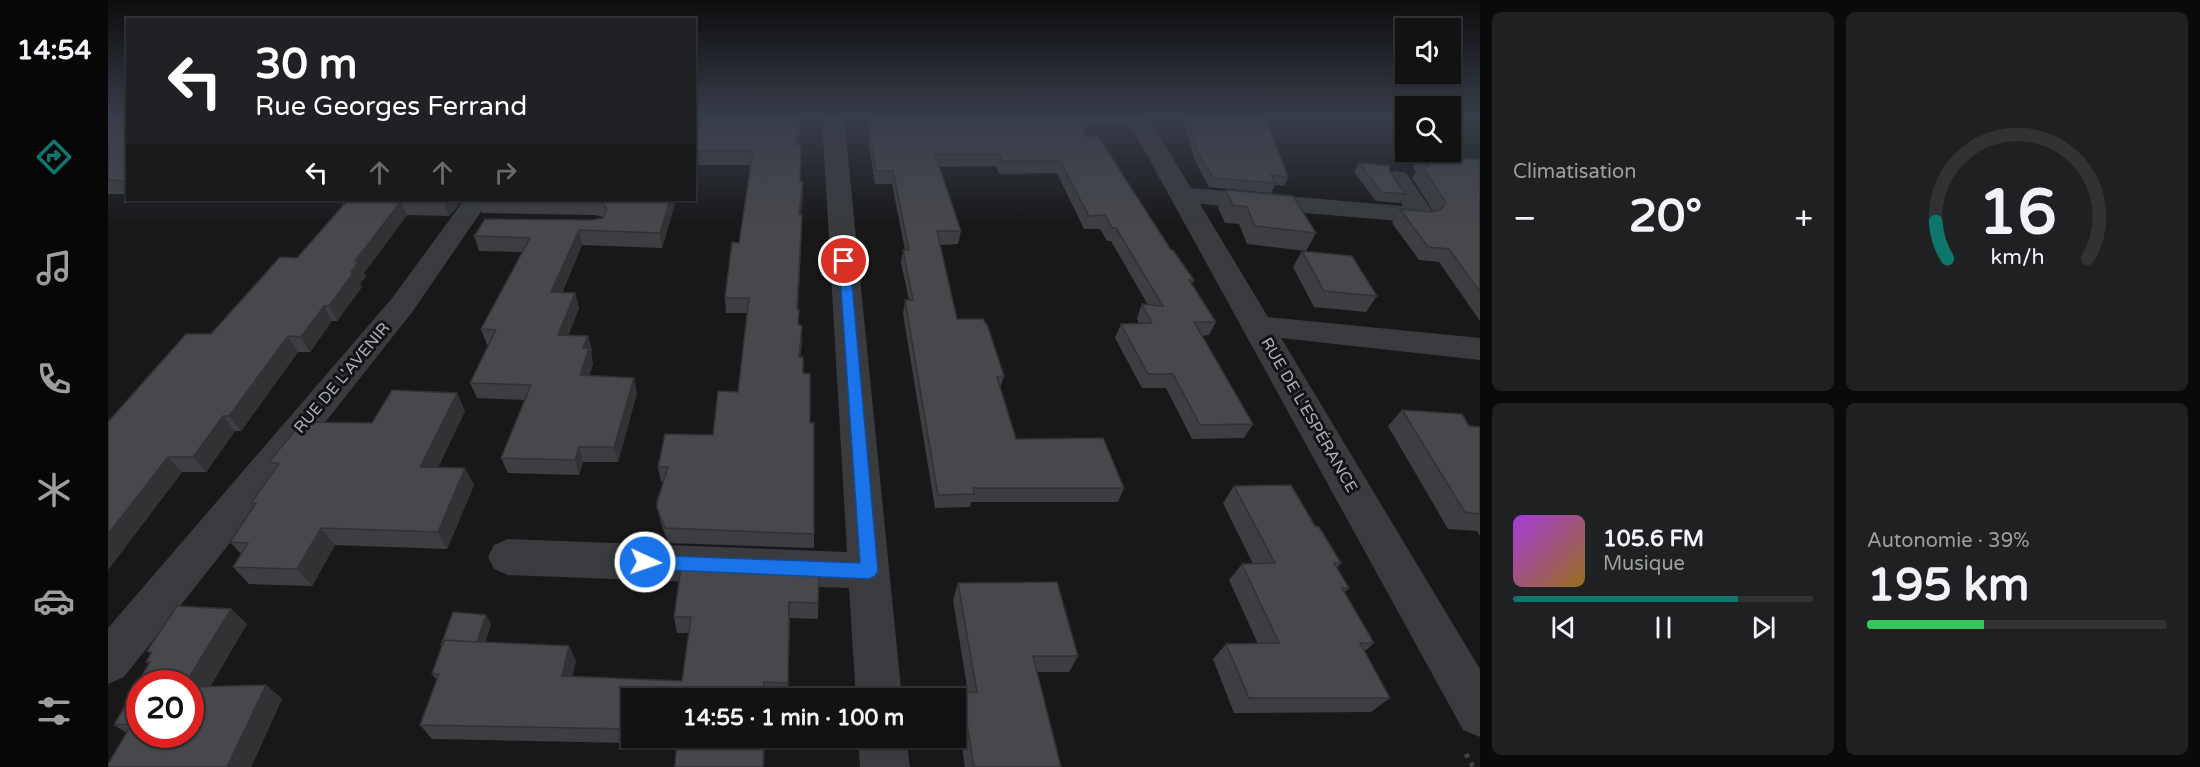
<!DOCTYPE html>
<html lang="fr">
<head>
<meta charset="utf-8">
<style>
  :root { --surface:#121213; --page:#1f2021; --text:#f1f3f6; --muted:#9c9ea0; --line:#313233; --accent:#0f766e }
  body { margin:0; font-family:"Varela Round",sans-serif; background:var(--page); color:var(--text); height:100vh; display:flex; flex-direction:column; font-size:22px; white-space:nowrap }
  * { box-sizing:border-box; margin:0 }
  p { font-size:20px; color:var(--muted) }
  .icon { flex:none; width:33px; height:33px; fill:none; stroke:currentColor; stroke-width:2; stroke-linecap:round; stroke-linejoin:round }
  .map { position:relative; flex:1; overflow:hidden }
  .details { display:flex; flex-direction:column; gap:12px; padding:12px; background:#0a0a0a; width:720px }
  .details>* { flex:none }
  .banner { position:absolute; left:18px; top:18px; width:570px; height:183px; border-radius:0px; box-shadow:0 2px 4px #0004,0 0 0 2px var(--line); background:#202124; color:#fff; overflow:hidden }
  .controls { position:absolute; left:1287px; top:18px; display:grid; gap:12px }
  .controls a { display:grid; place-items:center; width:66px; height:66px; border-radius:0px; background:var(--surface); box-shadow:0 2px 4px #0004,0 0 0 2px var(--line); font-size:30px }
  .speed { position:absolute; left:18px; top:670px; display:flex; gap:12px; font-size:30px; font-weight:700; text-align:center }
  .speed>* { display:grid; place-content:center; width:78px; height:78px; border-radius:50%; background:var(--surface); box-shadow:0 2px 4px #0004,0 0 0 2px var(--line); line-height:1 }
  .speed .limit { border:9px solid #d22; background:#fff; color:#111 }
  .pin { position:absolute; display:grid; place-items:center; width:51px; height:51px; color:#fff; margin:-26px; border:3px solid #fff; border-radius:50%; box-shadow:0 2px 6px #0007 }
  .me { position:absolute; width:66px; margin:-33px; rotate:93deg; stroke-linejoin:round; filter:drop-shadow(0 0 4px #0008) }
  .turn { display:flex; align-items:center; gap:21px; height:126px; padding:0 30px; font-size:27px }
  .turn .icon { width:78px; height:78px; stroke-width:2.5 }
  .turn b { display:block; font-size:42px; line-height:51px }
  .lanes { display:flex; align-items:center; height:57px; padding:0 30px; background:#0003; justify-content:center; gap:30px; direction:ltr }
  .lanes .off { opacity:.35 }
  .big { font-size:45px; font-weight:700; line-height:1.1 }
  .details .widget { flex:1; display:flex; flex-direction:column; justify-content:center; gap:9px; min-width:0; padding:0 21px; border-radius:9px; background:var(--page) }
  .details .dial { align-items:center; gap:0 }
  .dial svg { height:156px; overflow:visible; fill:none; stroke:var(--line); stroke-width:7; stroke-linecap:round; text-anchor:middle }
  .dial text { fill:var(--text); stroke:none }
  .song { display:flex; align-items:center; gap:18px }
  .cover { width:72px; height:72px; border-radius:9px; background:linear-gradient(135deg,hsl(280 70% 55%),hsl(40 70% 35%)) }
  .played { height:6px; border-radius:3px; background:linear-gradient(90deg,var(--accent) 75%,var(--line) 75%) }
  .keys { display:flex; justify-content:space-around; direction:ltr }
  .heat { display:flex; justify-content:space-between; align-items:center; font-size:33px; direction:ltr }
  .charge { height:9px; border-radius:4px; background:linear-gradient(90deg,#34c759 39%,var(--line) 0) }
  .details .tiles { flex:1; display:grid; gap:12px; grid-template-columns:repeat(2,1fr) }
  .trip { position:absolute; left:513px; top:688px; width:345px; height:60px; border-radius:0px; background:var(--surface); box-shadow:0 2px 4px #0004,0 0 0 2px var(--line); font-weight:700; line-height:60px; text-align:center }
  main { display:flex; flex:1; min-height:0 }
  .dock { display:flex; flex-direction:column; width:108px; justify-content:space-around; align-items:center; background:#070708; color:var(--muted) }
  .dock .icon { width:42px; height:42px }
  .dock .on { color:var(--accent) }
  .dock b { font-size:27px; color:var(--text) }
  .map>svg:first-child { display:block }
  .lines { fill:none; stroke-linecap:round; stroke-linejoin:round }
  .path { stroke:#3f4245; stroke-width:5; stroke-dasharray:4 6; stroke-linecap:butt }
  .minor { fill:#393b3e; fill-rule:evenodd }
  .wall { fill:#3d3e41 }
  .shaded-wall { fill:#323235 }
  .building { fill:#47484c; stroke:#323235; stroke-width:1.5 }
  .route { fill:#1a73e8; stroke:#114b97; stroke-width:1.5 }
  .labels { text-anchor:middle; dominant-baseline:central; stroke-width:6; stroke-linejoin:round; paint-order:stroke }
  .street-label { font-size:16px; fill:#abb1b8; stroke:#131314 }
</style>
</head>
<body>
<main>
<nav class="dock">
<b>14:54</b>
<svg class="icon on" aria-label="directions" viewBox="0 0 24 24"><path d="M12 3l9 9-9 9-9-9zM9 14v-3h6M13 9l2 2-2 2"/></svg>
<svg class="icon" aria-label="music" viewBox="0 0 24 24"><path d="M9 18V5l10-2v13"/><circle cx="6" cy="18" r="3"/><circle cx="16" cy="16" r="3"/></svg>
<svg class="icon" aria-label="phone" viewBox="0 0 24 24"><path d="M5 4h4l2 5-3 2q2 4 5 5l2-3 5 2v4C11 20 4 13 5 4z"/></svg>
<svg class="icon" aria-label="climate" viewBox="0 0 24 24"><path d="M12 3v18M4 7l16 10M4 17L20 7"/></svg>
<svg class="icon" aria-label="car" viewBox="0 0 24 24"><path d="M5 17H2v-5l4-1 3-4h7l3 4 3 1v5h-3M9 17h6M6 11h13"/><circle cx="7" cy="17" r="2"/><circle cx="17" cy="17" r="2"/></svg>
<svg class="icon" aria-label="filters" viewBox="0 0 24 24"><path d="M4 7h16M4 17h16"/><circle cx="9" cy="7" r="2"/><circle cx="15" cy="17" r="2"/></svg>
</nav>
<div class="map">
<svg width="1372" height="767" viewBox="0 0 1372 767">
  <rect width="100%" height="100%" fill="#181819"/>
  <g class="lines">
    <polyline class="path" points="1358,754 1365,767"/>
    <g class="minor">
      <polygon points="714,117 736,117 794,699 748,699 741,588 400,575 386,569 380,557 386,545 400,539 739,552"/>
      <polygon points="899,117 1040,117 1083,188 1295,206 1277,178 1280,173 1289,171 1298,173 1327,215 1323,220 1314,223 1092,204 1160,317 1372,338 1372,360 1173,338 1372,669 1372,737 1355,730 1023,126 910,123 902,122"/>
      <polygon points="356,200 381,200 305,311 16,677 0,684 0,628 285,297"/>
      <polygon points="750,738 798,738 802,767 752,767"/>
    </g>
  </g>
  <g class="wall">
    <rect x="0" y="117" width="20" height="77"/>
    <polygon points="586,117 693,127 690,145 692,182 695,182 695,196 693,214 694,215 694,229 690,309 691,325 694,326 694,342 692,357 702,423 706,534 706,548 560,543 553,523 549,508 555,482 553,482 550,467 605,435 630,392 639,313 618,313 617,298 631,243 643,165 586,165"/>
    <polygon points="762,117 972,117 977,136 1086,280 1084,284 1108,322 1101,335 1093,336 1145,424 1136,438 1084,439 1058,388 1034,388 1007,338 1013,324 1031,324 1029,318 1034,304 1040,305 1003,241 999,241 992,229 976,229 949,173 891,174 888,166 831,167 853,231 850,244 832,245 849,319 896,376 892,388 908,439 1016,488 1010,502 863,502 862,507 827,508 795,314 797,300 801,300 793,263 795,250 797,250 784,184 767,184 761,146"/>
    <polygon points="1075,117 1157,117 1180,177 1176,186 1167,185 1163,193 1101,187 1086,159"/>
    <polygon points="1313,154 1372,160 1372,321 1331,262 1311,260 1284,223 1292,209 1325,211 1304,178 1308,172 1305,167"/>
    <polygon points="1251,163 1281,170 1297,194 1291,203 1268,201 1246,172"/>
    <polygon points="1118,190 1208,233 1198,251 1139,244 1131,224 1117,223 1110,208"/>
    <polygon points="233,200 355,200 341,216 299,215 256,273 258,276 252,284 254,287 229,321 224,321 202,352 190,352 133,431 127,431 98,472 74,472 0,570 103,334 189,258 235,205"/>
    <polygon points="370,200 568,200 554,248 474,245 454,293 467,293 471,308 460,335 480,336 484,351 483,354 485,364 481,376 529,393 510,462 475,462 471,475 400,473 393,458 417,400 369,398 362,383 380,345 379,345 373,329 414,252 371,251 366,236 484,220 495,218 495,217 487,215 374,213"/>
    <polygon points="1194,251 1269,296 1258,312 1206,307 1185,267"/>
    <polygon points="349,393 357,411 330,467 366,485 339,549 227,545 204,586 141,584 125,567 133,554 122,542 146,507 143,503 167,470 161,462 264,423"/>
    <polygon points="1294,410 1361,426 1372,427 1372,536 1369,531 1340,529 1280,426"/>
    <polygon points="1126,486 1207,526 1233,563 1229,568 1241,588 1236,593 1266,643 1257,651 1282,698 1263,712 1126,713 1105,659 1118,644 1150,644 1121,580 1134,564 1145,564 1115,503"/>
    <polygon points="711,573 710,619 682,618 680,697 657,697 657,699 524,699 524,738 657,738 569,744 324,739 312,725 329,680 324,674 334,647 333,645 383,624 377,642 468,661 464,676 574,681 581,633 569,633 566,617"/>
    <polygon points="850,583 970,656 961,672 929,672 953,767 857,767 848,708 854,693 860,693 845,600"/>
    <polygon points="123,609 139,624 102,687 158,685 174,699 143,767 0,767 19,733 6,725 40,664 38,662 43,654 39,651"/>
  </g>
  <g class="shaded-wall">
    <polygon points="692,117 693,127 688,159 688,145"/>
    <polygon points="695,182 695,196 691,229 691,214"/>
    <polygon points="338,200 355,200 341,216 336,202"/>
    <polygon points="562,200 568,200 554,248 552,233"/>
    <polygon points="293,201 299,215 256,273 258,276 252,284 254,287 229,321 221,306 243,272 247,261"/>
    <polygon points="694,215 694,229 689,324 689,309"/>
    <polygon points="471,230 474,245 448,307 443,292"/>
    <polygon points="467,293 471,308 455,350 450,335"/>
    <polygon points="216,306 224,321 202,352 193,337"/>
    <polygon points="694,326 694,342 691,373 691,357"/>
    <polygon points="180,336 190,352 133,431 121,416"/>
    <polygon points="480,336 484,351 483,354 485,364 476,391 472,375 475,348"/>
    <polygon points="526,378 529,393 510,462 506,447"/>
    <polygon points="349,393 357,411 322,485 312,467"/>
    <polygon points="115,416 127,431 98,472 85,457"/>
    <polygon points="471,447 475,462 471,475 467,460"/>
    <polygon points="60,457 74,472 0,570 0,534"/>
    <polygon points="357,468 366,485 339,549 330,532"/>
    <polygon points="213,528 227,545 204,586 189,569"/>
    <polygon points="123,609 139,624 93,701 82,693 82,684 77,684"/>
    <polygon points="378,615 383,624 373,653 368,644"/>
    <polygon points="461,646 468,661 461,691 454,676"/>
    <polygon points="158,685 174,699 143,767 119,767"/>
    <polygon points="656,738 657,738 656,767 655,767"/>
  </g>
  <g class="building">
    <polygon points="0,117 20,117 20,181 0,180"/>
    <polygon points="586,117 692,117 688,145 693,145 692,181 695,182 691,214 694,215 689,309 691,309 690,324 694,326 691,357 695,357 695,373 702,374 702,423 706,423 706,534 557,528 549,508 549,502 560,467 550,467 557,434 605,435 610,391 630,392 641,298 617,298 624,242 631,243 645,151 586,151"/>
    <polygon points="763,117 972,117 977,136 990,136 1063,250 1065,250 1086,280 1081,280 1108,322 1086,322 1145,424 1092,425 1065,374 1040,374 1013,324 1044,323 1034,304 1055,306 1008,228 1004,228 997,215 981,216 952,161 894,161 891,154 827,154 853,231 829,231 849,319 875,319 880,327 896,376 889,377 908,439 995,438 1016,488 865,488 866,494 830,495 797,300 805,300 795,250 801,250 785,171 768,171 762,133"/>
    <polygon points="1080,117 1157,117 1180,177 1163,175 1168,183 1105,178 1089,150"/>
    <polygon points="1313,154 1372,160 1372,292 1341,249 1320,247 1292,209 1324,212 1333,209 1338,203 1313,165 1321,166"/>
    <polygon points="1251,163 1282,166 1281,170 1297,194 1273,192"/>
    <polygon points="1118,190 1185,196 1208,233 1147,226 1139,207 1125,205"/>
    <polygon points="240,200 338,200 336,202 293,201 247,261 251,261 243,272 246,272 221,306 216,306 193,337 180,336 121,416 115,416 85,457 60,457 0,534 0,422 78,334 103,334 172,257 189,258"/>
    <polygon points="444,200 562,200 552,233 471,230 443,292 467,293 450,335 480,336 475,348 481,348 472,375 526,378 506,447 471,447 467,460 393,458 423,385 362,383 388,330 373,329 422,238 366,236 377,219 484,220 495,218 499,209 494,202 484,200"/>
    <polygon points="1194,251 1244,256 1269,296 1216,291"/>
    <polygon points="284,390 349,393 312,467 357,468 330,532 213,528 189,569 125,567 140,543 122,542 148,503 143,503 171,464 161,462 194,422 264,423"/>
    <polygon points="1294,410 1354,414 1361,426 1372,427 1372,514 1357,512"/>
    <polygon points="1183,485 1207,526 1211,527 1233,563 1226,563 1241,588 1234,588 1266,643 1252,643 1282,698 1141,698 1118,644 1171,643 1134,564 1167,563 1126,486"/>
    <polygon points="573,568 711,573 710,603 681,602 680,683 656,682 656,699 524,699 524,729 312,725 331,674 324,674 336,640 461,646 454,676 574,681 583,617 566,617"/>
    <polygon points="949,582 970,656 925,656 953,767 866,767 854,693 869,692 850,583"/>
    <polygon points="69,606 123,609 77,684 32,684 32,735 82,735 82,687 158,685 119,767 123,767 0,767 0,764 24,724 6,725 42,662 38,662 44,652 39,651"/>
    <polygon points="345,612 378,615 369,642 336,640 335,645 333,645"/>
    <polygon points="569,738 656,738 655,767 567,767"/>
  </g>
  <linearGradient id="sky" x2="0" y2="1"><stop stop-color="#0d0d0e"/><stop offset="0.52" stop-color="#373d49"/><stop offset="1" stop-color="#373d49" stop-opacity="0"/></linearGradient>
  <rect width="1372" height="225" fill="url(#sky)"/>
  <polygon class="route" points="736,257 742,261 770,571 767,576 761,579 537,569 532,567 529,562 532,557 537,555 752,563 731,261"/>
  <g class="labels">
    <g class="street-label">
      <text transform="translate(234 378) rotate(-50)">RUE DE L'AVENIR</text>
      <text transform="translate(1201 415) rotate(60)">RUE DE L'ESPÉRANCE</text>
    </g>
  </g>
</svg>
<div class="controls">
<a><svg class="icon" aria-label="sound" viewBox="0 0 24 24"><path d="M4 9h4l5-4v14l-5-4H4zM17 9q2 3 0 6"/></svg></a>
<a><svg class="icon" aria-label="search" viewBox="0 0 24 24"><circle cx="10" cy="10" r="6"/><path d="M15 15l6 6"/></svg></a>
</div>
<div class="speed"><div class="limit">20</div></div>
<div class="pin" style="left:736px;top:261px;background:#d93025"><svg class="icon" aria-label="arrive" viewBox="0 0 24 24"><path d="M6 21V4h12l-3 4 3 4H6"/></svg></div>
<svg class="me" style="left:537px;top:562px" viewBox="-20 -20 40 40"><circle r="17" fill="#1a73e8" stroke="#fff" stroke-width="3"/><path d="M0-11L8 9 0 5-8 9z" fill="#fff"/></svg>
<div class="trip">14:55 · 1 min · 100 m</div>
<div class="banner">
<div class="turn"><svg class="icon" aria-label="left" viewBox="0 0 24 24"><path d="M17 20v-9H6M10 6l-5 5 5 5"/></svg><div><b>30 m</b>Rue Georges Ferrand</div></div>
<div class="lanes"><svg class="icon" aria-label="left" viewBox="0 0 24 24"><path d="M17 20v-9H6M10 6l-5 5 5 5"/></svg><svg class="icon off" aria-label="ahead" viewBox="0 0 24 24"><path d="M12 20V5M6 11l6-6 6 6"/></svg><svg class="icon off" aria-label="ahead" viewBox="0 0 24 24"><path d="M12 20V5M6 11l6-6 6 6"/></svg><svg class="icon off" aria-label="right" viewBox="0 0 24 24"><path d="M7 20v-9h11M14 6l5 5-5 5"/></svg></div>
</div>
</div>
<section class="details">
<div class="tiles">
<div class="widget"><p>Climatisation</p>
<div class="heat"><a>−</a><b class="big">20°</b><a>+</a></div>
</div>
<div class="widget dial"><svg viewBox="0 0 100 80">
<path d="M14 69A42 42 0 1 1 86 69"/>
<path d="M14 69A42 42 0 0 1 8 50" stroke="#0f766e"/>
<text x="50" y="56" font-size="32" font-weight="700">16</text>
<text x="50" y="72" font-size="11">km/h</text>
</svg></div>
<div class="widget">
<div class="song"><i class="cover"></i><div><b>105.6 FM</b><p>Musique</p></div></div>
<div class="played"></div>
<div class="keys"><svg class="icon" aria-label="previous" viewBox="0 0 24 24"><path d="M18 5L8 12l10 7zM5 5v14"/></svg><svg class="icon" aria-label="pause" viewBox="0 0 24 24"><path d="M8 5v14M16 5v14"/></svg><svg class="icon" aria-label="next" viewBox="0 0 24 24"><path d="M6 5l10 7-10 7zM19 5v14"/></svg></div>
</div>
<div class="widget"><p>Autonomie · 39%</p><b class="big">195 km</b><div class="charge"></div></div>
</div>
</section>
</main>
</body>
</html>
